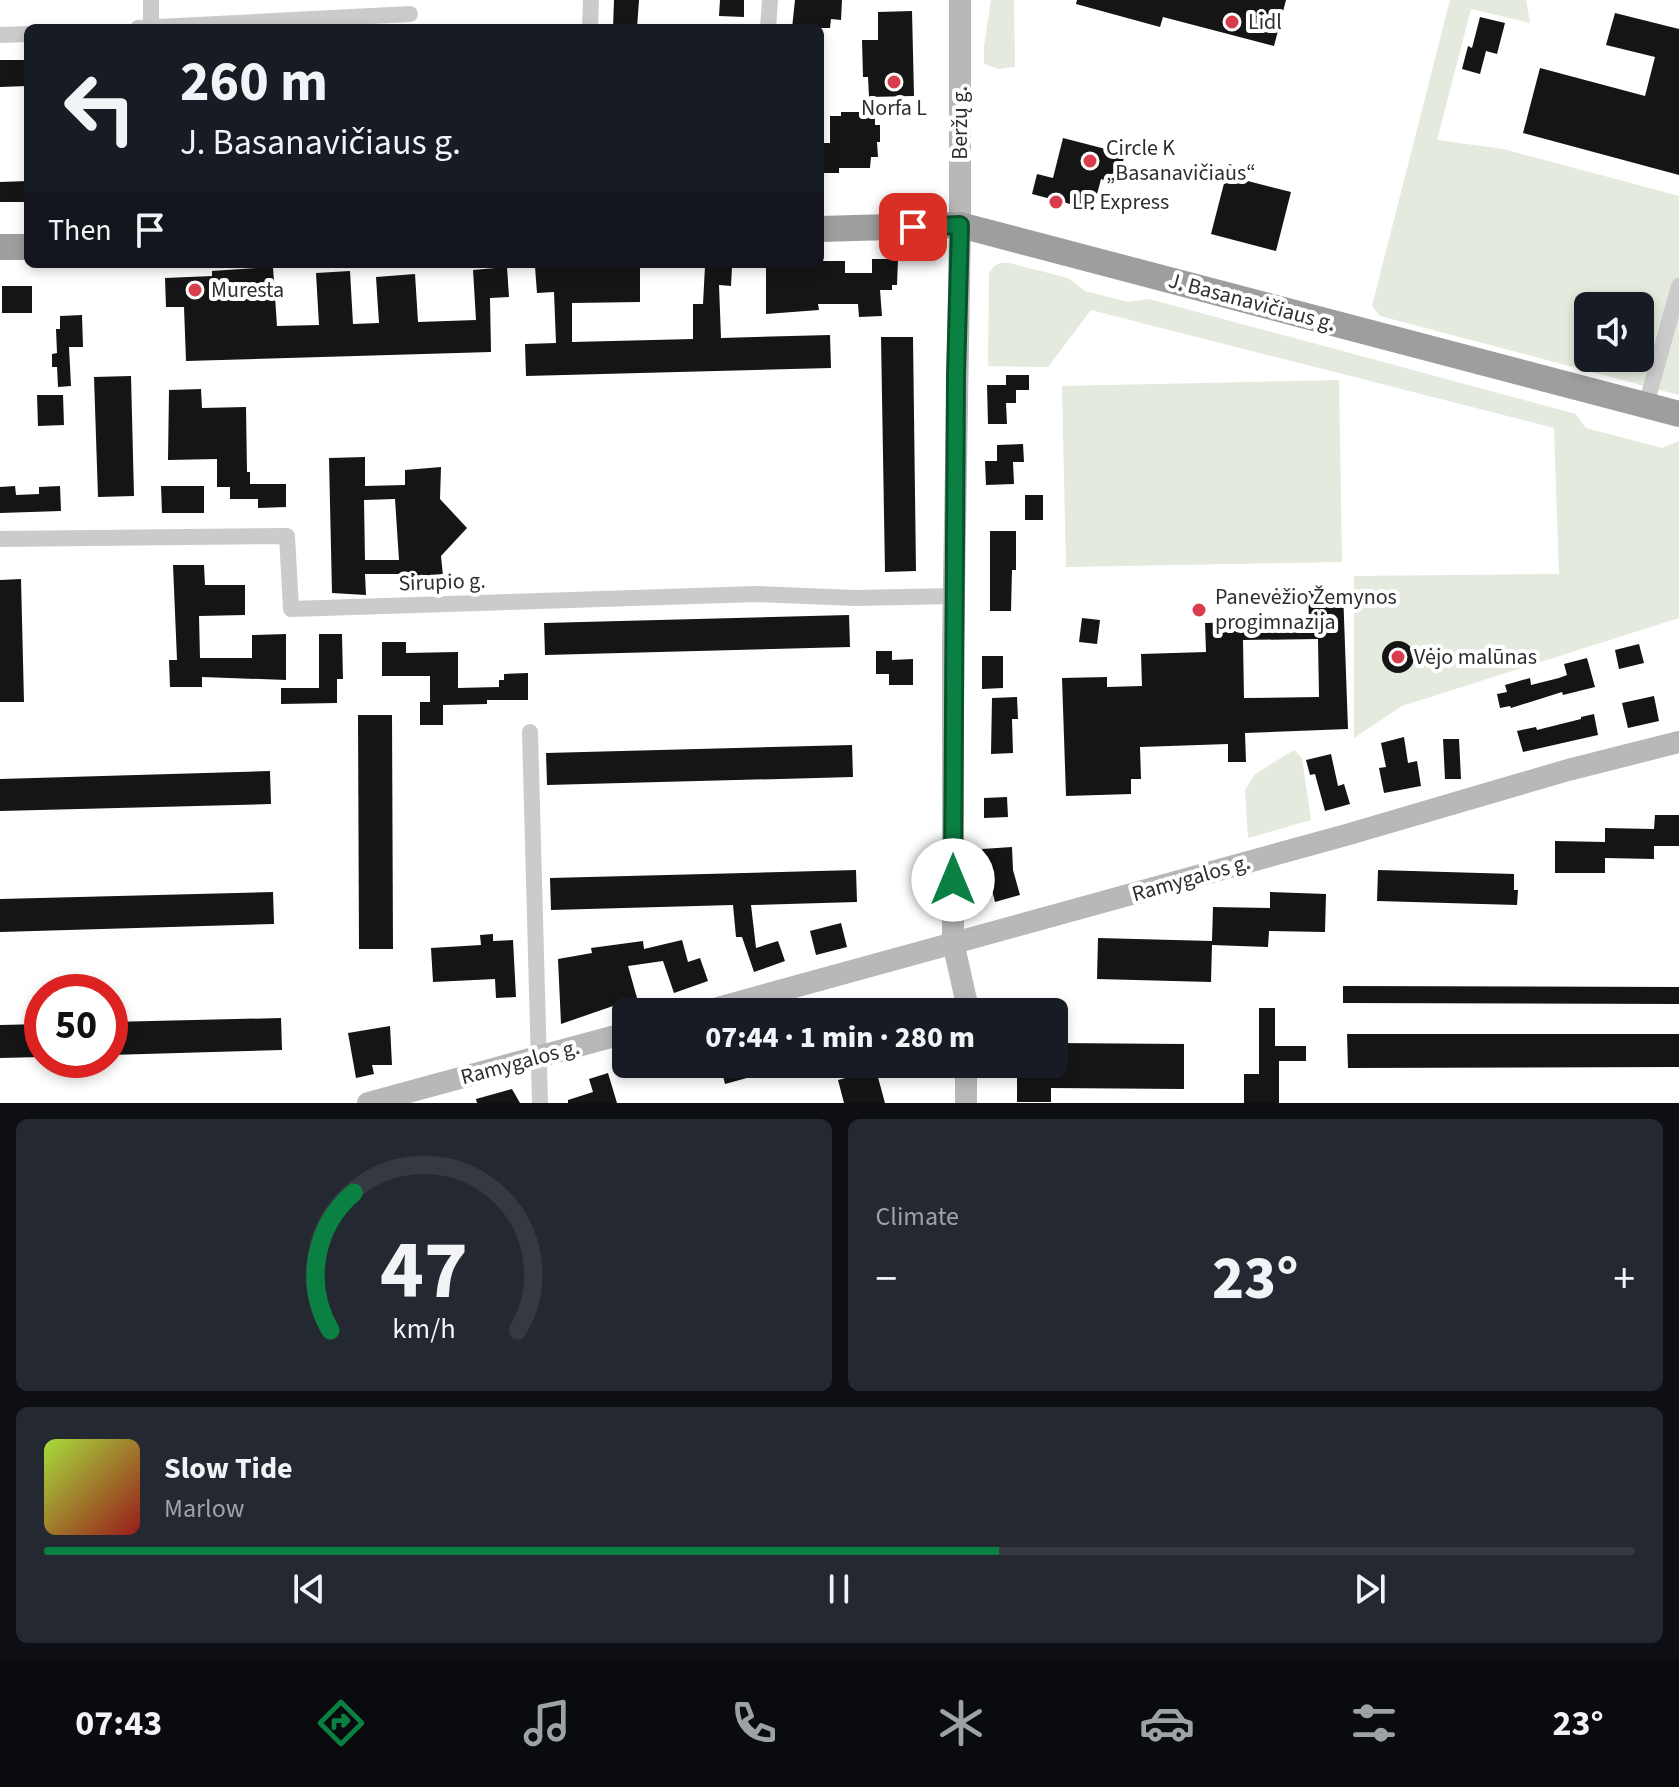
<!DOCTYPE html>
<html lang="en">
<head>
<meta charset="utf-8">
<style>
  :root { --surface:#171b24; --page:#242831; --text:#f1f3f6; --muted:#9ea1a6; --line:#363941; --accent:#0b8043 }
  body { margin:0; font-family:"Source Sans 3",sans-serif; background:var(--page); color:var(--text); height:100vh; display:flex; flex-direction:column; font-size:30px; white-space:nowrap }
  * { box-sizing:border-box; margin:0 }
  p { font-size:26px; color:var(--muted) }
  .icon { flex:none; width:44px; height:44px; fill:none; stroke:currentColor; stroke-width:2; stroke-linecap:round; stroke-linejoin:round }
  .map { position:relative; height:1103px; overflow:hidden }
  .details { display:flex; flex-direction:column; gap:16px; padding:16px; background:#0d0f14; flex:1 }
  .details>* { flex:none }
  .guide { position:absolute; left:24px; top:24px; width:800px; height:244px; border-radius:12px; box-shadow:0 4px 12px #0003; background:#171b24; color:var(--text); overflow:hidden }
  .controls { position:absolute; left:1574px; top:292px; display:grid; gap:16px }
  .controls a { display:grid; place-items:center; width:80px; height:80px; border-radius:12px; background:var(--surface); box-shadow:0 4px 12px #0003; font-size:40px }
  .speed { position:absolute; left:24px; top:974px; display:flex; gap:16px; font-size:40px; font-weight:700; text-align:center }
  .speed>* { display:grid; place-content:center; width:104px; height:104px; border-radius:50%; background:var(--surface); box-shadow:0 4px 12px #0003; line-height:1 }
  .speed .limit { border:12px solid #d22; background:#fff; color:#111 }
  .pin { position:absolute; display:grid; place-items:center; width:68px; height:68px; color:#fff; margin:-34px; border-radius:16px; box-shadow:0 4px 12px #0006 }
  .me { position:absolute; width:88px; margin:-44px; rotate:0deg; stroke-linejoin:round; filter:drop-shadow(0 0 6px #0008) }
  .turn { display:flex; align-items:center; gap:28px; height:168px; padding:0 24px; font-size:36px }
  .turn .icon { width:104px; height:104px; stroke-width:2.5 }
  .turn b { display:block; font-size:56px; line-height:68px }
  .then { display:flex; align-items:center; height:76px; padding:0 24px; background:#0003; gap:16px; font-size:30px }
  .big { font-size:60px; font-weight:800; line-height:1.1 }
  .details .tile { flex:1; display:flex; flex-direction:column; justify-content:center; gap:12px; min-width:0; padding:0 28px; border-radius:12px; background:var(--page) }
  .details .dial { align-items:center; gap:0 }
  .dial svg { height:208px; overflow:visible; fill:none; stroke:var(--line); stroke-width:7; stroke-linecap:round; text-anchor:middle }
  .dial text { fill:var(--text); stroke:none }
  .song { display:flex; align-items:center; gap:24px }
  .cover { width:96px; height:96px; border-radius:12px; background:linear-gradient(135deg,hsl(80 70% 55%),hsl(0 70% 35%)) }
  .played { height:8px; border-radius:4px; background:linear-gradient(90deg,var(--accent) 60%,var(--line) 60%) }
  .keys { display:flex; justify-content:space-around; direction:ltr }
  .heat { display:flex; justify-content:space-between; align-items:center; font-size:44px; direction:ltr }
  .details .tiles { flex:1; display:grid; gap:16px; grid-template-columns:1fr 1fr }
  .tile:last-child { grid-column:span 2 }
  .trip { position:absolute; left:612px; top:998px; width:456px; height:80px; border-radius:12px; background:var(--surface); box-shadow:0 4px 12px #0003; font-weight:800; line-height:80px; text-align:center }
  .tab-bar { display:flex; height:128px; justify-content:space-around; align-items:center; background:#090b0e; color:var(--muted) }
  .tab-bar .icon { width:56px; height:56px }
  .tab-bar .on { color:var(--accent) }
  .tab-bar b { font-size:36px; color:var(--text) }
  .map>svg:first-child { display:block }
  .green { fill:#e4eadd; fill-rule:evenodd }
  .building { fill:#151515; fill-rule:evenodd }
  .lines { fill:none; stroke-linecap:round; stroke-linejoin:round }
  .minor { stroke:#cbcbcb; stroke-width:16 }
  .secondary { stroke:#b8b8b8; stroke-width:22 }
  .trunk { stroke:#9e9e9e; stroke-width:26 }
  .route-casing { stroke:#07532c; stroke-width:20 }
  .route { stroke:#0b8043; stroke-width:14 }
  .poi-dot { fill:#d83d4b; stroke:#fff; stroke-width:3 }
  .labels { text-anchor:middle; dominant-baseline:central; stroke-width:8; stroke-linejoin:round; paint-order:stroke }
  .poi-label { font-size:22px; fill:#2e2e2e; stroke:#fff; text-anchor:start }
  .street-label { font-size:22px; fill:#2e2e2e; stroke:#fff }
</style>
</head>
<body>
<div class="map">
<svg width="1679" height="1103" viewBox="0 0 1679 1103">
  <rect width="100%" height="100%" fill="#fff"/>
  <g class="green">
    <polygon points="991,0 1014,0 1015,67 999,69 984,64 984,46"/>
    <path d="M1450,0H1526L1530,23L1471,9L1437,140L1503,149L1679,196V395L1380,316L1372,306ZM1588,306H1640V358H1588Z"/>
    <polygon points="1000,263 1009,263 1068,278 1085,291 1128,302 1149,299 1576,414 1586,428 1662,448 1679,441 1679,618 1402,706 1354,738 1354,576 1559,574 1554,428 1091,310 1048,367 988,366 989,273 994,266"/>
    <polygon points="1339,380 1342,562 1066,567 1062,386"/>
    <polygon points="1294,750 1302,758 1311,820 1248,838 1245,790 1255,774"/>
  </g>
  <g class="building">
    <polygon points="614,0 639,0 637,28 613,28"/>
    <polygon points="720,0 744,0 744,17 719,16"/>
    <polygon points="795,0 842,0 841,20 831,19 830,28 792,28"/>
    <polygon points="1077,0 1286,0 1274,46 1163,17 1160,27 1076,4"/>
    <polygon points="912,11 914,96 869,97 868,77 863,77 862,40 878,40 878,12"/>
    <polygon points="1615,13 1679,29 1679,175 1523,133 1540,68 1645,96 1655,57 1606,45"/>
    <polygon points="1480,17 1505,23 1497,54 1486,51 1480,74 1462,69 1468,46 1472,48"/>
    <polygon points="0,60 28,60 28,86 0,87"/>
    <polygon points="841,112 875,112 875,125 880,125 880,142 877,142 878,157 871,157 870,168 839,168 839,173 823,173 820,170 820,143 830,143 830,116 841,116"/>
    <polygon points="1063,138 1125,154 1117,184 1101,179 1093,210 1032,194 1037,174 1053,178"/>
    <polygon points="1229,164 1243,168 1240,179 1291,192 1276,251 1211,234"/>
    <polygon points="28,181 28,202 0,202 0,182"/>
    <polygon points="872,259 898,259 897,285 892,285 892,290 880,290 882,316 859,317 858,304 818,304 819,310 766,314 766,264 820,264 820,261 845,261 845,273 872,273"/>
    <polygon points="563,266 563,268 640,267 640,302 572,303 572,342 693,339 693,304 703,304 705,266 732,267 731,286 719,285 721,338 830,335 831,368 526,376 525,344 556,343 554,292 537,293 535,267"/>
    <polygon points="273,267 277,326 319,325 316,273 350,271 353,324 379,323 376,277 415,274 418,322 476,320 473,270 507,267 509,297 490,298 491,352 186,361 184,307 166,307 165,278 212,276 212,271"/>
    <rect x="2" y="286" width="30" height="27"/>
    <polygon points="82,315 83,347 69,347 71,386 58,387 57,367 52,367 52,354 57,353 56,329 60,329 60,316"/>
    <polygon points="881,337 913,337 916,571 885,572"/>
    <polygon points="1006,375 1029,375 1029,390 1016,390 1016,403 1006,403 1007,424 988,424 987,385 1006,385"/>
    <polygon points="131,376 134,496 98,497 94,377"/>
    <polygon points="201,389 202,408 246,407 247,472 250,472 250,484 286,484 286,507 258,508 258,499 230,499 230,487 217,487 217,459 168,460 169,390"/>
    <polygon points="37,395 63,395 64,425 38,426"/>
    <polygon points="1023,444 1024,462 1013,462 1014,484 986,485 985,461 997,461 997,445"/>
    <path d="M365,457V486L405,485V470L441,467L440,499L467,528L441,556L444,586H407L409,574H365L366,595L332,593L329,458ZM395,499L399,560H365L364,500Z"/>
    <polygon points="15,486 16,495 39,494 39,487 60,486 61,511 0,513 0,487"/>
    <polygon points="161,486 204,486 204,513 162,513"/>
    <rect x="1025" y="495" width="18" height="25"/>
    <polygon points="990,531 1016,531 1016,570 1012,570 1011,611 990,611"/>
    <polygon points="173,565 204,565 205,585 245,585 245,615 199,616 200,658 252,658 252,635 286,634 286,680 202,677 202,687 170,687 169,660 177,660"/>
    <polygon points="21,579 24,702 0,702 0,580"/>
    <path d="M1343,590L1348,729L1245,733L1246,762H1228V744L1140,747L1141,779H1131V794L1066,796L1062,678L1107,677V687L1142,686L1141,654L1206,652L1205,623L1309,620L1308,591ZM1318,639L1319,697L1244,698L1243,640Z"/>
    <polygon points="849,615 850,647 545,655 544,623"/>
    <polygon points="1082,618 1100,620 1097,644 1079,642"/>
    <polygon points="319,634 342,634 343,679 337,679 337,703 281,704 281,688 319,688"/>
    <circle cx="1398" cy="657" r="16"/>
    <polygon points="382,642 406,642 406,653 458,652 458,688 499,687 499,680 504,680 504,674 528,673 528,700 487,700 487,704 443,705 443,725 420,725 420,702 430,702 430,676 382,676"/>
    <polygon points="1639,644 1644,663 1619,669 1615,650"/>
    <polygon points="876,651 892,651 892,660 913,659 913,685 889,685 889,674 876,674"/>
    <polygon points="982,656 1003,656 1003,688 982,689"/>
    <polygon points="1587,658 1595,687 1563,695 1562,692 1511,708 1510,706 1500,708 1497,694 1507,692 1505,685 1530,678 1531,685 1559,678 1567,675 1564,664"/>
    <polygon points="1654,696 1659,721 1628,728 1622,703"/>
    <polygon points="1017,697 1018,719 1012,719 1013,753 991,754 992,698"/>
    <polygon points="1594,714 1598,735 1523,752 1517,731 1536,727 1537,730 1581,719 1581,717"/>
    <polygon points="358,715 392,715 393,949 359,949"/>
    <polygon points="1404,737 1408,763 1417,761 1421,786 1384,793 1379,768 1386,767 1381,743"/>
    <polygon points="1443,739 1459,739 1461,779 1445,779"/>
    <polygon points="852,745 853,777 547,785 546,753"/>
    <polygon points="1331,754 1338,786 1344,784 1350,804 1325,811 1315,774 1310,775 1306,760"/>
    <polygon points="270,771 271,804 0,811 0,779"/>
    <polygon points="1007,797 1008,817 984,818 984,798"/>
    <polygon points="1655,815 1679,815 1679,846 1654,846 1654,859 1605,858 1605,873 1555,873 1555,841 1605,842 1605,828 1654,829"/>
    <polygon points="1012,847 1013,870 1020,895 995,902 986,865 983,865 982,849"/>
    <polygon points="856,870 857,902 751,905 756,948 778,941 785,961 754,972 742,937 736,937 733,905 551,910 550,878"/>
    <polygon points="1378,870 1514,874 1514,890 1518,890 1517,905 1377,901"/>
    <polygon points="273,892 274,924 0,932 0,899"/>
    <polygon points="1270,892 1326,894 1325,932 1269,931 1268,947 1212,945 1211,982 1097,979 1098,938 1212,941 1213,907 1270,908"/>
    <polygon points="841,923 847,947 816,955 810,931"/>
    <polygon points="493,934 493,941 513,940 516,997 496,998 495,979 433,982 431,948 481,945 480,935"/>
    <polygon points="682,940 688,962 700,958 708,981 674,993 663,961 628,966 639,1005 615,1012 613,1006 561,1024 558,959 592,953 591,948 643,941 644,949"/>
    <polygon points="1343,986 1679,987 1679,1004 1343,1003"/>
    <polygon points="1259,1008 1275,1008 1275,1046 1306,1046 1306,1061 1279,1061 1279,1103 1244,1103 1244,1074 1259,1074"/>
    <polygon points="281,1018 282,1050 110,1055 110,1022"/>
    <polygon points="42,1024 42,1057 0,1058 0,1025"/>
    <polygon points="390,1026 392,1065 372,1065 374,1074 356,1078 348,1033"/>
    <polygon points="1347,1034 1679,1034 1679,1067 1348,1068"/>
    <polygon points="1054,1043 1184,1044 1184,1089 1051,1088 1051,1102 1017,1102 1017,1064 1054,1064"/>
    <polygon points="720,1064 782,1064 783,1068 725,1084"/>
    <polygon points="876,1070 885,1103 844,1103 838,1080"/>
    <polygon points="608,1073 617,1103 568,1103 568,1100 593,1092 589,1079"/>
    <polygon points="512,1089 520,1103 477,1103 476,1099"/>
  </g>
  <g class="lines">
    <g class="minor">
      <polyline points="138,28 410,14"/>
      <polyline points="151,28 151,0"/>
      <polyline points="590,28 591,0"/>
      <polyline points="768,28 770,0"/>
      <polyline points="0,35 28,34"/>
      <polyline points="1646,405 1679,286"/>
      <polyline points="0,539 287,536 291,609 757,594 855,598 954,596"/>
      <polyline points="530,732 540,1103"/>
    </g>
    <g class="secondary">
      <polyline points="960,0 960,225 953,644 953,942 966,1000 966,1012"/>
      <polyline points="703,1012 1346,835 1568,770 1679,742"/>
      <polyline points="966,1064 966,1103"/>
      <polyline points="368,1103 626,1033"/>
    </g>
    <g class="trunk">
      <polyline points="820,229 960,225 1679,414"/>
      <polyline points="0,247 28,247"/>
    </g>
  </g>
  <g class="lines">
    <defs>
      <polyline id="route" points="913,227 960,225 956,376 953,880"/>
    </defs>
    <use href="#route" class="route-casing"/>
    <use href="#route" class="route"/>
  </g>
  <g class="poi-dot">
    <circle cx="1232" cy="22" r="8"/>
    <circle cx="894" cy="82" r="8"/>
    <circle cx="1090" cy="161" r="8"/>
    <circle cx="1056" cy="202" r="8"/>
    <circle cx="195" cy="290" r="8"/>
    <circle cx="1199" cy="610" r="8"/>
    <circle cx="1398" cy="657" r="8"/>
  </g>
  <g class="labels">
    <g class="poi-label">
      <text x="1248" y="22">Lidl</text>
      <text x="894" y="108" text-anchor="middle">Norfa L</text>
      <text x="1106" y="148">Circle K<tspan x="1106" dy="25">„Basanavičiaus“</tspan></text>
      <text x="1072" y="202">LP Express</text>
      <text x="211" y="290">Muresta</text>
      <text x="1215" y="597">Panevėžio Žemynos<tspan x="1215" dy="25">progimnazija</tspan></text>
      <text x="1414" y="657">Vėjo malūnas</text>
    </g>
    <g class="street-label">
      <text transform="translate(960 123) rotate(-90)">Beržų g.</text>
      <text transform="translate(1252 302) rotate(15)">J. Basanavičiaus g.</text>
      <text transform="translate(442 582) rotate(-2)">Sirupio g.</text>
      <text transform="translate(1191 878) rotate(-16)">Ramygalos g.</text>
      <text transform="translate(520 1062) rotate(-15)">Ramygalos g.</text>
    </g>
  </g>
</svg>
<div class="controls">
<a><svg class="icon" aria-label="sound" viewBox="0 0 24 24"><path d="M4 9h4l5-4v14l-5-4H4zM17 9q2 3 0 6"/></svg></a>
</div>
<div class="speed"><div class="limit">50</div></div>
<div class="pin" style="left:913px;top:227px;background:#d93025"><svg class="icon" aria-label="arrive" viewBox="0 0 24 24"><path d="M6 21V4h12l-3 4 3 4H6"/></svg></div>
<svg class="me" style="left:953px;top:880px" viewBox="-20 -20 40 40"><circle r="19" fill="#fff"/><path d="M0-13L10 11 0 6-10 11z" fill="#0b8043"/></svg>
<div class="trip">07:44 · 1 min · 280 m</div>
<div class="guide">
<div class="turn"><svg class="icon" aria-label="left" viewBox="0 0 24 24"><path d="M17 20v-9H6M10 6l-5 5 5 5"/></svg><div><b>260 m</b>J. Basanavičiaus g.</div></div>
<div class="then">Then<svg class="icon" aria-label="arrive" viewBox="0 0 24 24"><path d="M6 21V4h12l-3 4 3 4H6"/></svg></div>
</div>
</div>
<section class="details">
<div class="tiles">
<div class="tile dial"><svg viewBox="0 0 100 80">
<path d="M14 69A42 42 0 1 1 86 69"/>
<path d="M14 69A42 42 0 0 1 23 16" stroke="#0b8043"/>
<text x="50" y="56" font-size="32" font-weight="700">47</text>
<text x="50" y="72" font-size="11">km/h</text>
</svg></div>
<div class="tile"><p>Climate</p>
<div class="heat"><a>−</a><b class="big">23°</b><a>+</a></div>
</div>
<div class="tile">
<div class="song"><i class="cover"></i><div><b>Slow Tide</b><p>Marlow</p></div></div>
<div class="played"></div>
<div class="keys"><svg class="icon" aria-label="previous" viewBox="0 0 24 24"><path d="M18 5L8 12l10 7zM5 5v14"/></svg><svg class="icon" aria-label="pause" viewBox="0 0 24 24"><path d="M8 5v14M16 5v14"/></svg><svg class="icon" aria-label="next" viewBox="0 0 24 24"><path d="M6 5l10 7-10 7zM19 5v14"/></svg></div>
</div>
</div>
</section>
<nav class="tab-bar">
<b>07:43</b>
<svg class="icon on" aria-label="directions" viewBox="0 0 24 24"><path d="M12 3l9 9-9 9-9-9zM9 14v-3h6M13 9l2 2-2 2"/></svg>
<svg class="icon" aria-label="music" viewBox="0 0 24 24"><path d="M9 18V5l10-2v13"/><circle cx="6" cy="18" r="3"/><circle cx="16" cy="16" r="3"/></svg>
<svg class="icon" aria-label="phone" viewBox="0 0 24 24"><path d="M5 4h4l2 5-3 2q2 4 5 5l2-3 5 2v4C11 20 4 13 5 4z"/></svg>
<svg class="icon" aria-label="climate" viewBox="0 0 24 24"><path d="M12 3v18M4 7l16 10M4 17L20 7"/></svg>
<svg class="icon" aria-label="car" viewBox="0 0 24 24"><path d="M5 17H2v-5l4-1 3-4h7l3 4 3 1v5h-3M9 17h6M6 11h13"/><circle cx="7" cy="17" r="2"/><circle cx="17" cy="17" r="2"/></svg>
<svg class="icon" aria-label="filters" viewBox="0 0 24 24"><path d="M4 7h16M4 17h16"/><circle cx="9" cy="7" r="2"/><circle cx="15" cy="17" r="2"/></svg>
<b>23°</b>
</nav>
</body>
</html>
